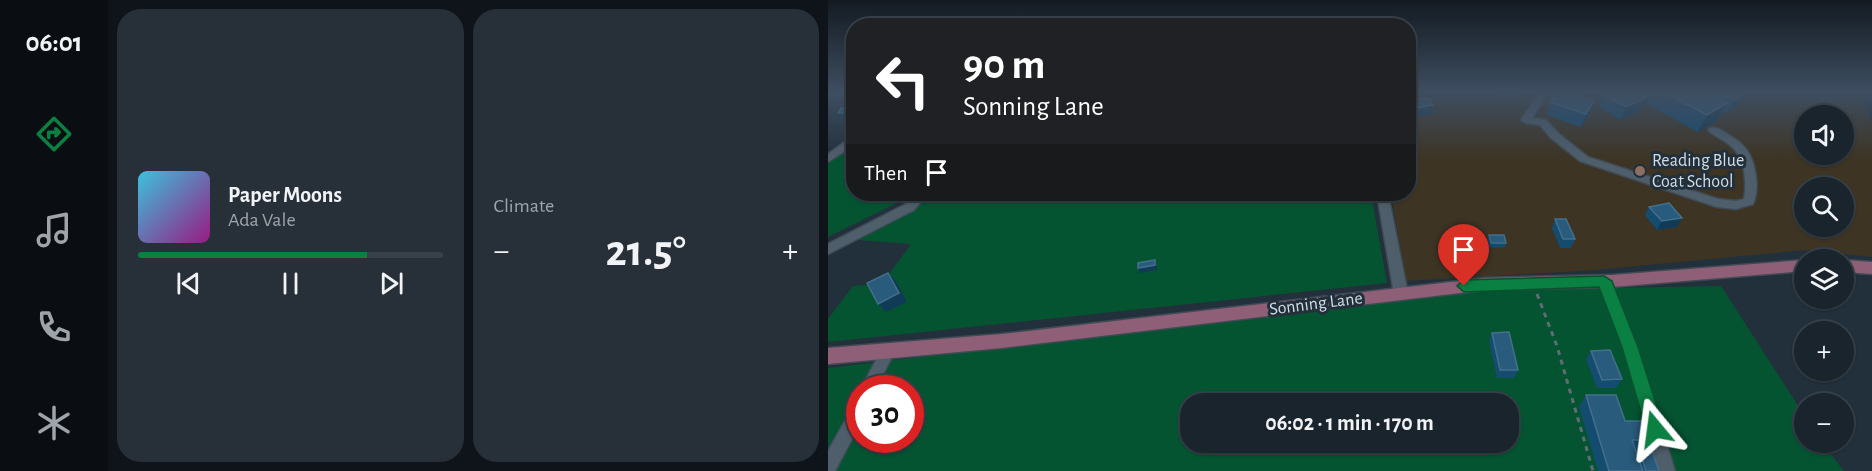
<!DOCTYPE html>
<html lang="en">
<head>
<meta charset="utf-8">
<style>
  :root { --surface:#1a242d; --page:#273039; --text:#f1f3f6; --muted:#9fa4aa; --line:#384149; --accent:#0b8043 }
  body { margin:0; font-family:"Alegreya Sans",sans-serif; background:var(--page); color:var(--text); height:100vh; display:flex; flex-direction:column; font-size:22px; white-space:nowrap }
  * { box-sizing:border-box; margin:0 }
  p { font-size:20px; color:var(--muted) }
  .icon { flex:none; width:33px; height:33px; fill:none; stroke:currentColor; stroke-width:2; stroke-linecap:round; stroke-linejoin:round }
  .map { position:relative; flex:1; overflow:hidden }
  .panel { display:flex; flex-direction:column; gap:9px; padding:9px; background:#0e1419; width:720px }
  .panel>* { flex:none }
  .guide { position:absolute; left:18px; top:18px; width:570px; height:183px; border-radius:24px; box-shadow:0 2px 4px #0004,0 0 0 2px var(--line); background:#202124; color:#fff; overflow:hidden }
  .buttons { position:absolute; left:966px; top:105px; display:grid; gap:12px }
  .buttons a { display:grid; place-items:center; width:60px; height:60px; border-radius:50%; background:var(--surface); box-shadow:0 2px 4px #0004,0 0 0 2px var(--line); font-size:30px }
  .speed { position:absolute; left:18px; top:375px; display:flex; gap:12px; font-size:30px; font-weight:700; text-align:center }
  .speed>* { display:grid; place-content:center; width:78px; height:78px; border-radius:50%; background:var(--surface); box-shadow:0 2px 4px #0004,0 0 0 2px var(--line); line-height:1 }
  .speed .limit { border:9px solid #d22; background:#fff; color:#111 }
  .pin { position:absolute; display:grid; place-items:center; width:51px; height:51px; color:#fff; margin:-62px -26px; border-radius:50% 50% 50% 0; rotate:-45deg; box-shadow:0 0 6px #0007 }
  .pin .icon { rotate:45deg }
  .me { position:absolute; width:66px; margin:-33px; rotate:344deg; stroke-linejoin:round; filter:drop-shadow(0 0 4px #0008) }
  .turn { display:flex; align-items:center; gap:21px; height:126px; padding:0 18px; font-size:27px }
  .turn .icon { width:78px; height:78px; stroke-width:2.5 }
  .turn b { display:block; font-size:42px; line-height:51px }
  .then { display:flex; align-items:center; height:57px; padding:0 18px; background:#0003; gap:12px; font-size:22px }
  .big { font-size:45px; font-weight:600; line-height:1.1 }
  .panel .card { flex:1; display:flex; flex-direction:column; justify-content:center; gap:9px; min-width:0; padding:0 21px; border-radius:24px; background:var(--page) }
  .song { display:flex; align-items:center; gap:18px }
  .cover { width:72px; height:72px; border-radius:9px; background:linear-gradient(135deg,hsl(190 70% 55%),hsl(310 70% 35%)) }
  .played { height:6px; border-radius:3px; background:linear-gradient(90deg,var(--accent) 75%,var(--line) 75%) }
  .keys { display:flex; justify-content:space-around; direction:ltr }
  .heat { display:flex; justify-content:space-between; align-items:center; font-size:33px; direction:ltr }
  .panel .tiles { flex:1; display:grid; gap:9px; grid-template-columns:repeat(2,1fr) }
  .trip { position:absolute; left:352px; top:393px; width:339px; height:60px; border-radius:24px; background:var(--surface); box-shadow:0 2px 4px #0004,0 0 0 2px var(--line); font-weight:600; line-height:60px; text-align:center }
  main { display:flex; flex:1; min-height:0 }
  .dock { display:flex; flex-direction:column; width:108px; justify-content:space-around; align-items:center; background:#0a0e12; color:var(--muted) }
  .dock .icon { width:42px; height:42px }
  .dock .on { color:var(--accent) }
  .dock b { font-size:27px; color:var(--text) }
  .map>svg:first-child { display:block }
  .education { fill:#3d3424; fill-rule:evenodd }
  .green { fill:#045432; fill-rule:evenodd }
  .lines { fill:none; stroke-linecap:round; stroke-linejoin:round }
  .minor-casing { stroke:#3e4b54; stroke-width:3 }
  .major-casing { stroke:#3e4b54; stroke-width:3 }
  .path { stroke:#5f6c76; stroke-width:3; stroke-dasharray:5 5; stroke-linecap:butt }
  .minor { fill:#4e5e6b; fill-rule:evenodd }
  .major { fill:#8e5f76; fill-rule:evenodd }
  .wall { fill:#144c70 }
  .shaded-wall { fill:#113a56 }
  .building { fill:#295b7c; stroke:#436f8c; stroke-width:1.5 }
  .route { fill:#0b8043; stroke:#07532c; stroke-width:1.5 }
  .education-dot { fill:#8d6e63; stroke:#22303c; stroke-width:2 }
  .labels { text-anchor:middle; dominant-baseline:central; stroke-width:6; stroke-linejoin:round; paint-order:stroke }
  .poi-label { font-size:18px; fill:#d2dbe3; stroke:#22303c; text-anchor:start }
  .street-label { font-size:18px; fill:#d2dbe3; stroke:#22303c }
</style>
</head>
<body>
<main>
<nav class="dock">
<b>06:01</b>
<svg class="icon on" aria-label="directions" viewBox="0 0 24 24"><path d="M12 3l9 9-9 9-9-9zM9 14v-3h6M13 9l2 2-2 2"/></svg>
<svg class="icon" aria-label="music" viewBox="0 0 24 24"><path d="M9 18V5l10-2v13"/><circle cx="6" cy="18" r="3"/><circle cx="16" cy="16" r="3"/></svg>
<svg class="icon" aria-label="phone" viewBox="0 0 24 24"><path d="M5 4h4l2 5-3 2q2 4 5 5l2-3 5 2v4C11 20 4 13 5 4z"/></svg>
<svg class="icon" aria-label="climate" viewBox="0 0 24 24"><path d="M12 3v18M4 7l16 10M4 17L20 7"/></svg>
</nav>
<section class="panel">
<div class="tiles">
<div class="card">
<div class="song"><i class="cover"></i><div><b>Paper Moons</b><p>Ada Vale</p></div></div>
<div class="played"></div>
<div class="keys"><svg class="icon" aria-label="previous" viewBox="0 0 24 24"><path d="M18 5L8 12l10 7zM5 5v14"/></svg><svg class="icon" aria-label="pause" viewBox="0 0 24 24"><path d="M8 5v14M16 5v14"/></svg><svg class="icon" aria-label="next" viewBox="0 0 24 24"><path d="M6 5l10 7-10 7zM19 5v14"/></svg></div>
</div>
<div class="card"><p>Climate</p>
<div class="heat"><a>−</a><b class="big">21.5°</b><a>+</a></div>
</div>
</div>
</section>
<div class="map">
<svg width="1044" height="471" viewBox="0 0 1044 471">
  <rect width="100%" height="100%" fill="#22303c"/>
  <path class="education" d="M581,93H1031L1044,124V257L977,250L767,270L578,281L563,194H580ZM976,116H1016V154H976ZM976,188H1016V226H976Z"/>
  <g class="green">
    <polygon points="25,142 26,194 87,194 0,237 0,160"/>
    <polygon points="107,194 543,194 559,283 0,342 0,319 25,286 54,284 83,244 30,240 79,214"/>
    <path d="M893,286L976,415V442L994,443L1016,471H0V368L660,290ZM32,388H82V440H32ZM363,404H681V442H363Z"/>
  </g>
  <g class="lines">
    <defs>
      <g id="minor">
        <polygon points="0,93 15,93 0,99"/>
        <path d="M711,93H720L704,118L718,120L731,134L760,157L890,199L908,201L916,199C919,183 917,158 904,147C897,140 887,137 880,130L882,128C889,127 893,130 899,134C906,138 913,142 918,149C928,162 932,189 925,204L908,209L889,207L752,161L723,138L712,125L698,123L693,120Z"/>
        <polygon points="26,138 26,145 0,162 0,154 21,139"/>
        <polygon points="87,194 99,194 86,210 0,254 0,244 78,204"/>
        <polygon points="549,194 560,194 580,294 578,298 573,299 568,298 566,294"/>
        <polygon points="776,276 781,277 782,281 809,347 847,471 831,471 795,347 770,281 771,277"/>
        <polygon points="60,345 65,347 67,351 48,388 33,388 55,347"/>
        <polygon points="32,401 32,424 7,471 0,471 0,451 27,403"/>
      </g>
      <g id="major">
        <polygon points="977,260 976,271 784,287 657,290 174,348 0,364 0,348 174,334 657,278 784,275"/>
        <polygon points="1016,260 1044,262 1044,274 1016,272"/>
      </g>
    </defs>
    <use href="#minor" class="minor-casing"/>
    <use href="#major" class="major-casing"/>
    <polyline class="path" points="709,294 729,346 765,471"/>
    <use href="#minor" class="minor"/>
    <use href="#major" class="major"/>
  </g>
  <g class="wall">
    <polygon points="669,93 693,93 692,95 672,96"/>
    <polygon points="729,93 756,93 753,97 762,114 753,127 719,115 722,102"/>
    <polygon points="777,93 914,93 909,107 898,113 895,112 890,120 870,132 819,104 813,107 811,111 793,120 771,107 775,94"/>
    <polygon points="821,207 849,227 829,230 817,215"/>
    <polygon points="727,219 747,239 743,248 732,248 724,228"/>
    <polygon points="661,235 678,243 677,247 662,248 660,240"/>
    <polygon points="634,241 650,248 636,251 633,245"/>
    <polygon points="664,333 690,370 686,378 669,378 661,341"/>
    <polygon points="763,351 794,379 788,388 769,388 758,359"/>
    <polygon points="758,395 797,421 821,440 812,451 807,451 809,456 812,453 831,471 770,471 751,407"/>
  </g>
  <g class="shaded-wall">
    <polygon points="916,94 909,107 898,113 905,101"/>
    <polygon points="822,95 818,104 813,107 811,111 793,120 798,107"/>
    <polygon points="0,98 3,102 0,105"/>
    <polygon points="766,101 762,114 753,127 758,114"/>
    <polygon points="899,103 890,120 870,132 879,115"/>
    <polygon points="605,105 604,114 580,118 580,109"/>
    <polygon points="26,112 26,121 16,122 10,113"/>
    <polygon points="854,218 849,227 829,230 834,221"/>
    <polygon points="651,244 650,248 636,251 637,246"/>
    <polygon points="327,260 329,270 312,273 310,268"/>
    <polygon points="60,273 68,281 79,302 58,312 50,304"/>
  </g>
  <g class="building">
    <polygon points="729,93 752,93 750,96 766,101 758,114 722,102"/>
    <polygon points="777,93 808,93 817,98 798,107 775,94"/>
    <polygon points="808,93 818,93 822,95 817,98"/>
    <polygon points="837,93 879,93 899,103 879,115"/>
    <polygon points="890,93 914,93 916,94 905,101"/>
    <polygon points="26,98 26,112 10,113 13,108 19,108"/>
    <polygon points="600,98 605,105 580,109 580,101"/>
    <polygon points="841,203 854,218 834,221 821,207"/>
    <polygon points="727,219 738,219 747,239 735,239"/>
    <polygon points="661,235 676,235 678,243 663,243"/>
    <polygon points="648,238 651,244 637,246 634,241"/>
    <polygon points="327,260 327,265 310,268 310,263"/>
    <polygon points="60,273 71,293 50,304 39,283"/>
    <polygon points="681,332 690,370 672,370 664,333"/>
    <polygon points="782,350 794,379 774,380 763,351"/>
    <polygon points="758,395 788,395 797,421 814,421 821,440 804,440 815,471 781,471"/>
    <polygon points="812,453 825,453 831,471 818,471"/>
  </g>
  <linearGradient id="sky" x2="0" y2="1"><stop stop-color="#131a21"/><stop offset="0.58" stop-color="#3e4e61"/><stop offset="1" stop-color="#3e4e61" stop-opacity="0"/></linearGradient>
  <rect width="1044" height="159" fill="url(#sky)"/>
  <polygon class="route" points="776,276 784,281 810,347 836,429 833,435 827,438 821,435 818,429 794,347 771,287 636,292 629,286 636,280"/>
  <circle class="education-dot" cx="812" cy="171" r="6"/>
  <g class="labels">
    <g class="poi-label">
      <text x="824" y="161">Reading Blue<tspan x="824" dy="21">Coat School</tspan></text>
    </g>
    <g class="street-label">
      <text transform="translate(488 304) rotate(-7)">Sonning Lane</text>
    </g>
  </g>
</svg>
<div class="buttons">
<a><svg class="icon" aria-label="sound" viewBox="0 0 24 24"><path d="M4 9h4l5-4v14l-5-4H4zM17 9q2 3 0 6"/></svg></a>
<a><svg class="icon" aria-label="search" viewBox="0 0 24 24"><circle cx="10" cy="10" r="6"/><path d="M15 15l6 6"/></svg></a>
<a><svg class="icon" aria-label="layers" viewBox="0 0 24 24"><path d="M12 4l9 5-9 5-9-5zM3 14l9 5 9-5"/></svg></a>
<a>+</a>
<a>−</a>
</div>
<div class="speed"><div class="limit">30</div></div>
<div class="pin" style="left:636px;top:286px;background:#d93025"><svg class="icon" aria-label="arrive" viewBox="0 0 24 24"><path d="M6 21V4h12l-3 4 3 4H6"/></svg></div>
<svg class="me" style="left:827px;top:429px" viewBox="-20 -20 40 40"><path d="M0-17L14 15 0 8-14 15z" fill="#0b8043" stroke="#fff" stroke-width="4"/></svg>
<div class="trip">06:02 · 1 min · 170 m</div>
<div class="guide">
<div class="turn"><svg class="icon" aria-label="left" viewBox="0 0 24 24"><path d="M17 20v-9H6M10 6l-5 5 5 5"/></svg><div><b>90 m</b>Sonning Lane</div></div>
<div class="then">Then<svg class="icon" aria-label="arrive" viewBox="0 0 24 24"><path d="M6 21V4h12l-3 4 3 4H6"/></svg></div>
</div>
</div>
</main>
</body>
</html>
